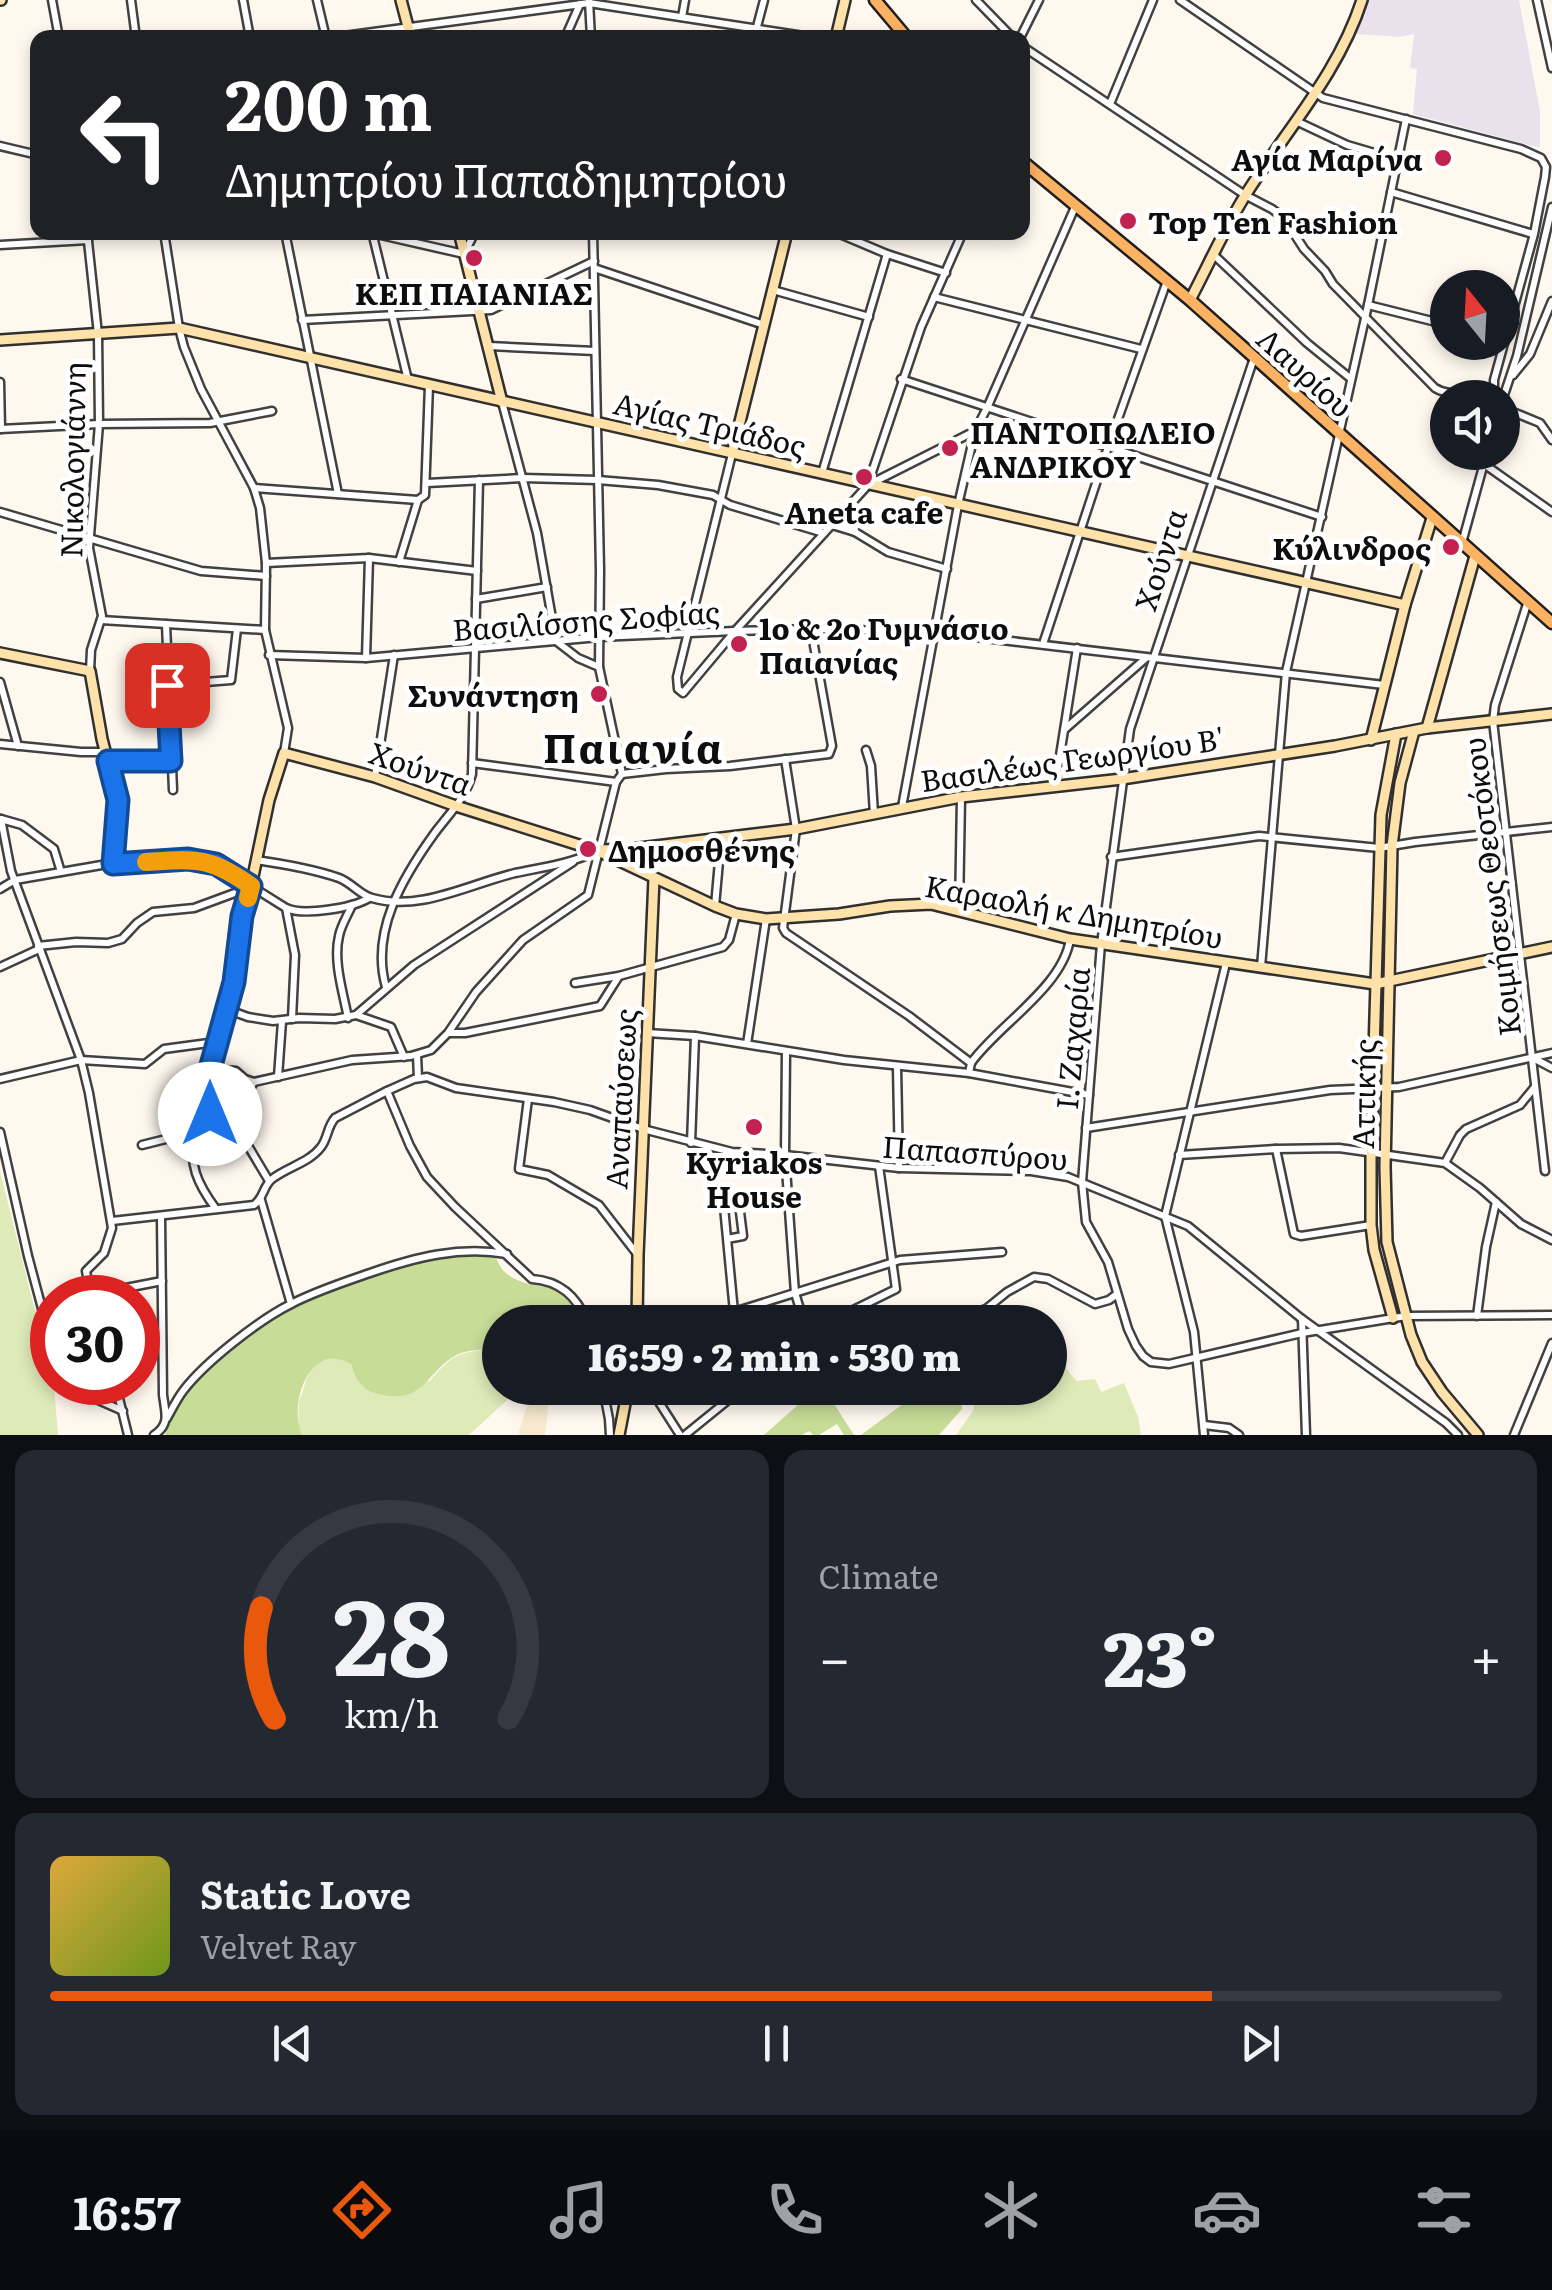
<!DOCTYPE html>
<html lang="en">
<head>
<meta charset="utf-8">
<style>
  :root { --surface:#171b24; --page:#242831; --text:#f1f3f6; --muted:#9ea1a6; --line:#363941; --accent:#ea580c }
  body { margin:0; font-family:Literata,serif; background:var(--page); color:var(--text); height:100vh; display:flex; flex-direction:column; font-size:38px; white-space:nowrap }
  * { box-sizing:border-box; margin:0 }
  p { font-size:32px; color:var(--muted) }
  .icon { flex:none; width:55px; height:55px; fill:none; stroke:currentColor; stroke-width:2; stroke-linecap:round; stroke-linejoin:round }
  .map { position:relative; height:1435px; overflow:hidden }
  .side { display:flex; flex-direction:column; gap:15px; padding:15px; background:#0d0f14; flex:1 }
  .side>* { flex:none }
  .guide { position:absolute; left:30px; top:30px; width:1000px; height:210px; border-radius:20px; box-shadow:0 5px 15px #0003; background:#202124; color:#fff; overflow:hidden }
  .needle { width:65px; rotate:342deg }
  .tools { position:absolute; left:1430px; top:270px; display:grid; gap:20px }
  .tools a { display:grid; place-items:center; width:90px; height:90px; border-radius:50%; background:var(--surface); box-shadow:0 5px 15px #0003; font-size:50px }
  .speed { position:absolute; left:30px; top:1275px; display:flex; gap:20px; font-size:50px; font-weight:700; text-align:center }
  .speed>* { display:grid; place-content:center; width:130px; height:130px; border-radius:50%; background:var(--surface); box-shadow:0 5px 15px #0003; line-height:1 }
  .speed .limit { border:15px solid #d22; background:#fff; color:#111 }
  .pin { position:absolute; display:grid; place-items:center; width:85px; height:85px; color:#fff; margin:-42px; border-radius:20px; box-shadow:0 5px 15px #0006 }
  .me { position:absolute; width:110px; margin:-55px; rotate:0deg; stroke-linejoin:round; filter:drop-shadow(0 0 8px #0008) }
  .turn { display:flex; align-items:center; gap:35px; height:210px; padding:0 30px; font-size:45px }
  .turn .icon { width:130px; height:130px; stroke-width:2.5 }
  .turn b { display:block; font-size:70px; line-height:85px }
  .big { font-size:75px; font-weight:800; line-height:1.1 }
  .side .widget { flex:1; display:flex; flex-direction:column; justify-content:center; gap:15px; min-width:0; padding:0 35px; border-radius:20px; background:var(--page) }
  .side .dial { align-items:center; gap:0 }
  .dial svg { height:260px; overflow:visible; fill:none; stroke:var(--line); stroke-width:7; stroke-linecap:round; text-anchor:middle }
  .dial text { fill:var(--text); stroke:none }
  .song { display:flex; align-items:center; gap:30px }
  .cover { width:120px; height:120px; border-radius:15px; background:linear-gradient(135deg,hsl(40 70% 55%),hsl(80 70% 35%)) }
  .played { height:10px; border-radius:5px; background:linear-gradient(90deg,var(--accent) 80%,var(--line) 80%) }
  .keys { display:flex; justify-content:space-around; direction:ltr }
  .heat { display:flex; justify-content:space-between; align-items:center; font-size:55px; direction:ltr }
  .side .tiles { flex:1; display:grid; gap:15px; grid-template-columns:1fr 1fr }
  .widget:last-child { grid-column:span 2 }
  .trip { position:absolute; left:482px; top:1305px; width:585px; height:100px; border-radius:50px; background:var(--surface); box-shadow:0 5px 15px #0003; font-weight:800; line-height:100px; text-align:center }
  .tab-bar { display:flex; height:160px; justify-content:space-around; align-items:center; background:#090b0e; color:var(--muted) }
  .tab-bar .icon { width:70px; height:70px }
  .tab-bar .on { color:var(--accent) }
  .tab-bar b { font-size:45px; color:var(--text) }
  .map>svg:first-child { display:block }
  .industrial { fill:#e9e2ed }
  .farmland { fill:#f6e9cf }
  .green { fill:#deeab8 }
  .forest { fill:#c6dc97 }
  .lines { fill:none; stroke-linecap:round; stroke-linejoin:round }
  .street-casing { stroke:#414141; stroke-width:11 }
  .secondary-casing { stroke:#303030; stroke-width:14 }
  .primary-casing { stroke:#1f1f1f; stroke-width:15 }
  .street { stroke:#fff; stroke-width:6 }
  .secondary { stroke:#ffe2aa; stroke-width:9 }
  .primary { stroke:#fbb363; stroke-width:10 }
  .route-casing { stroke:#114b97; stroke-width:25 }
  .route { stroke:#1a73e8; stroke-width:18 }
  .slow { stroke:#f59e0b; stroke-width:18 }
  .poi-dot { fill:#c2224f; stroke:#fff; stroke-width:4 }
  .labels { text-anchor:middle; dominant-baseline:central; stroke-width:10; stroke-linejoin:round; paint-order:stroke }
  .poi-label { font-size:30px; font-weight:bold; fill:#0e0e0e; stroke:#fff; text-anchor:start }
  .street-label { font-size:30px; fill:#0e0e0e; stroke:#fff }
  .district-label { font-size:40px; font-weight:bold; letter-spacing:2.5px; fill:#0e0e0e; stroke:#fff }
</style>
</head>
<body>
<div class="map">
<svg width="1552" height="1435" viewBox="0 0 1552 1435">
  <rect width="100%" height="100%" fill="#fff8ef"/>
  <polygon class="industrial" points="1366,0 1519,0 1540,111 1540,148 1413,114 1417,69 1410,68 1414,34 1400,37 1356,34"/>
  <polygon class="farmland" points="532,1388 550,1388 545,1435 518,1435"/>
  <g class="green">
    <polygon points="0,1171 54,1387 58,1435 0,1435"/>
    <path d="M500,1347V1388H512L507,1400L469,1435H302L298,1429L299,1402L307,1378L313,1365L328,1358L341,1357L352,1365L430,1381C459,1347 461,1355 500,1347Z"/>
    <path d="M1050,1347C1062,1357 1066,1371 1077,1381L1095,1379L1101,1392L1124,1383L1138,1417L1141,1435H956L973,1411L977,1392L974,1388H1050Z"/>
  </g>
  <g class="forest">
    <path d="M453,1254H494C498,1261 500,1269 507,1274C537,1296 565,1273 584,1322H500V1347C488,1350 473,1349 461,1353C426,1367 427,1408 375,1393C361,1389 354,1377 352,1365C309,1337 288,1407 302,1435H165C179,1395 204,1372 236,1347C252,1335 268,1320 286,1310C331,1284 401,1265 453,1254Z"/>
    <polygon points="817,1388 827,1388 827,1393 854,1435 844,1435 837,1424 819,1435 813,1435 809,1431 802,1435 764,1435"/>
    <polygon points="907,1388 960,1388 962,1409 939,1435 861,1435 911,1398 912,1394"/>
  </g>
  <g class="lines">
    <defs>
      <g id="street">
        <polyline points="52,0 59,38"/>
        <polyline points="131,0 136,38"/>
        <polyline points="243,0 250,38"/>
        <polyline points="317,0 326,38"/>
        <polyline points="976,0 1013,38"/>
        <polyline points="1180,0 1323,98 1521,149 1541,158 1546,167 1545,177 1534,234 1494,380 1494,394"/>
        <polyline points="1537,0 1552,68"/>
        <polyline points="589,1 591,38"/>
        <polyline points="682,17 685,0"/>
        <polyline points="329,38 589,3 817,38"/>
        <polyline points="565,38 580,4"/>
        <polyline points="754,38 764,0"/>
        <polyline points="1020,38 1039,0"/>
        <path d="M1022,46L1245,195L1272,209L1284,218L1304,249L1325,271L1333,284L1435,388C1455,400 1477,387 1498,398"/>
        <polyline points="1110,104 1153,0"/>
        <polyline points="1296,121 1347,145 1398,160"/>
        <polyline points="0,146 38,155"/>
        <polyline points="1391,192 1533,234"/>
        <polyline points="87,232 98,334 99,424 89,548 102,616 91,650 90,671"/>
        <polyline points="164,232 179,328 184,347 201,389 254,488 260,508 266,563 265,630 288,728 284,753"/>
        <polyline points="285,232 338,494"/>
        <polyline points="372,232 408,380"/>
        <polyline points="593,232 600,570 599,667 622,774"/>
        <polyline points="835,232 887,254 946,273"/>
        <polyline points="372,233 464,254 475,232"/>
        <polyline points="0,245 88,240"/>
        <polyline points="1214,255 1307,343 1350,378"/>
        <polyline points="594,268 764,325"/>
        <polyline points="773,290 869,317"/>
        <polyline points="934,297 1141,349"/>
        <polyline points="1368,305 1448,325"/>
        <polyline points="302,320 491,310 594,261"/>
        <polyline points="489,346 595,351"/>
        <polyline points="1254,358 1130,729 1101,944 1082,1182 1086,1222 1108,1262 1128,1329 1136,1346 1143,1356 1151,1362 1169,1364 1302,1333 1406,1316 1552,1315"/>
        <polyline points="1513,375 1530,354 1552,301"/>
        <polyline points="901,379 1322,517"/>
        <polyline points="0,382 1,429"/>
        <polyline points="1502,401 1517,356 1552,207"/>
        <polyline points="1502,401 1513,412 1540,423 1552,440"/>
        <polyline points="502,402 537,533 556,641 578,658 599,667"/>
        <polyline points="0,429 99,424 210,423 272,411"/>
        <polyline points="732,454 677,677 678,689 683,693 735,631 868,485 975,431"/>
        <polyline points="1484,464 1552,512"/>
        <polyline points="822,473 887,254"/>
        <polyline points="427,483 523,478 598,480 658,485 713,495 730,505 824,533"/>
        <polyline points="868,484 921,327 963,232"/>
        <polyline points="254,488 418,500"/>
        <polyline points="853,504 855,532"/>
        <polyline points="0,512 201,571 266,576"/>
        <polyline points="832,525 855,532 888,552 947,569"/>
        <polyline points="1462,543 1487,452"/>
        <polyline points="399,562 418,500 425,495 429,385"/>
        <polyline points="266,563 369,558 477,571"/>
        <polyline points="476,599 547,587"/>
        <polyline points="1528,601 1495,705 1493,721 1545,1171"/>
        <polyline points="101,620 265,630"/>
        <polyline points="166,624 173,790"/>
        <polyline points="1043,644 1108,447 1167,281"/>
        <polyline points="269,655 366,658 599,637 735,631 811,629 934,632 1384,685"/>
        <polyline points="366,658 369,558"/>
        <polyline points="0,682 18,746"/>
        <polyline points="167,685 231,680 237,629"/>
        <polyline points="1065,729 1146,658"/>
        <polyline points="0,744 81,752 105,752"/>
        <polyline points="866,750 871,766 874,814"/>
        <polyline points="785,759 796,829 783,928 786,933 909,1016 971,1063 969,1073"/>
        <polyline points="108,761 171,761"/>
        <polyline points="472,763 616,782"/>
        <polyline points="622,774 666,769 730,766 829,754 832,746 811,629"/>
        <polyline points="375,777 394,655"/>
        <polyline points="1055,787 1077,648"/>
        <polyline points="902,807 958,505 975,431 987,408 1075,207"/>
        <polyline points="1,819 11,871 81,1060 89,1093 112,1228 104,1253 86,1271 91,1298"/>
        <polyline points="1,819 22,825 54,849 61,872"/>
        <polyline points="1111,857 1259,836 1379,848 1415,842 1552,827"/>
        <path d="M256,860C284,864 313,869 339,878C352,883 360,895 372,898C420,912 469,884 515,873C544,867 570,864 597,851"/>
        <polyline points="251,886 286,908 295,955 292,1019"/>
        <polyline points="0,889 15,880 113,863"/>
        <polyline points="715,906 721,839"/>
        <path d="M286,908C303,916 353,908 369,898"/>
        <polyline points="959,911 961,797"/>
        <polyline points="38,946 76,942 108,943 122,939 137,923 153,912 194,908 251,887"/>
        <polyline points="0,967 39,949"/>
        <polyline points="1261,967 1286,672 1368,305 1406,119"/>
        <polyline points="575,983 619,976 723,947 729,940 736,914"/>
        <path d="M386,987C370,932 403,877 434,834C448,815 466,798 472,774L479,480"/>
        <polyline points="226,1009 248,1017 273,1021 299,1018 335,1019 356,1015 414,965 573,862"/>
        <polyline points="356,1015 391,1027 404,1057"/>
        <path d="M348,1018C343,992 333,961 339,936C341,925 348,915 352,905"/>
        <polyline points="450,1033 465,1033 600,1006 619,976"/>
        <polyline points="647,1033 695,1036 844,1060 969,1073 1089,1095"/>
        <polyline points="747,1044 766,919"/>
        <polyline points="786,1052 785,1155 795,1293 804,1322"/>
        <polyline points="417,1055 418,1078"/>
        <polyline points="1533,1058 1552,1068"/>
        <path d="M971,1063C998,1025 1063,987 1070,939"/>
        <polyline points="897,1067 899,1168"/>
        <polyline points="210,1069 236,1071 245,1079 254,1082"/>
        <polyline points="278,1077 282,1021"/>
        <polyline points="0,1079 81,1060 145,1064 164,1049 216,1042"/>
        <path d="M387,1091L410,1146L427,1177L455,1207L532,1279C560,1281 577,1296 587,1322"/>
        <polyline points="528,1099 519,1169 548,1175 599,1205 637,1254"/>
        <polyline points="232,1119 269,1181"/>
        <path d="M214,1127C198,1066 226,1036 234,980C239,948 242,918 251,886"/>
        <polyline points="1086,1128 1330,1090 1399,1087 1552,1053"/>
        <polyline points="0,1132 28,1256 52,1346"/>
        <path d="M193,1132C190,1166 196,1182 216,1209"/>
        <polyline points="691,1143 695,1036"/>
        <polyline points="142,1145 214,1127 232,1119 254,1082 352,1060 411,1056 431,1050 448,1033 476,992 523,940 588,895 616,782 622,774"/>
        <polyline points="1276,1149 1294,1234 1301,1236 1371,1225"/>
        <polyline points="1179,1155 1276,1149 1339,1148 1445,1163 1480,1188 1521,1224 1552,1240"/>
        <polyline points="1445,1163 1460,1135 1466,1129 1520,1105 1534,1088"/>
        <polyline points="261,1200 291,1304"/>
        <path d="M112,1221L254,1205C264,1198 263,1186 272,1179C287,1167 309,1163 321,1147C328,1138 327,1127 335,1118L387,1091L414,1079L427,1077L456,1088L554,1102L590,1110L643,1129L732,1152L785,1155L899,1168L1031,1171L1068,1177L1188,1226L1302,1319L1446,1423L1458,1435"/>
        <polyline points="727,1239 743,1236 739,1204 727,1203 724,1207 734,1312"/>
        <polyline points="90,1295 162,1281"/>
        <polyline points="1477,1316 1486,1247 1496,1202"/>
        <polyline points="1302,1319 1306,1435"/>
        <polyline points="702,1322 900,1260 1002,1252"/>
        <polyline points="829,1322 896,1289 879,1166"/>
        <polyline points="949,1322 986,1309 1007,1292 1034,1277 1048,1279 1095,1304 1109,1300 1117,1294"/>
        <polyline points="66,1382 80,1392 123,1411"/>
        <polyline points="115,1382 128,1435"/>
        <polyline points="603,1388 609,1419 610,1435"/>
        <polyline points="650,1388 680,1435"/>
        <path d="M167,1418C172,1409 177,1399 183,1391C205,1362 259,1320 291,1304C316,1291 344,1282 370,1273C416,1257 459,1246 507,1254"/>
        <polyline points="1204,1425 1229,1428 1239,1435"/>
        <path d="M154,1435C171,1424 165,1412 163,1395L161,1217"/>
        <polyline points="685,1435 743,1388"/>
        <polyline points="1204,1435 1194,1332 1165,1216 1226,963"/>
        <polyline points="1514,1435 1552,1343"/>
      </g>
      <g id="secondary">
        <polyline points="0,0 1,0"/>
        <polyline points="401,0 411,38"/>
        <polyline points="836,38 845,0"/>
        <polyline points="459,232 502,402"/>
        <path d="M1190,300C1209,264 1226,225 1248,191C1288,128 1339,72 1362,0"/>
        <polyline points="0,340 179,328 1405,605"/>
        <polyline points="732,454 787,232"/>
        <polyline points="0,653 90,671 102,739 118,801 113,863 188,859 217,864 251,886 269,800 284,753 375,777 456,806 598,851 715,906 736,914 766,919 839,914 890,906 931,904 1070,939 1375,984 1552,947"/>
        <polyline points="1427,728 1475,556"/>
        <polyline points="1414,731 1400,783 1392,846 1385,1167 1387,1242 1411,1335 1422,1362 1442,1392 1478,1435"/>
        <polyline points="1371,740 1405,605 1432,518"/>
        <polyline points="600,850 631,849 796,829 961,797 1122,779 1335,746 1427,728 1552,714"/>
        <polyline points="1393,1318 1374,1250 1371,1225 1371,1151 1381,815 1396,734"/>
        <polyline points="637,1322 638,1255 654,878"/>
        <polyline points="619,1435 628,1388"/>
      </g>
      <g id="primary">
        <polyline points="875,0 907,38"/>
        <polyline points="1022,161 1190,300 1552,623"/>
      </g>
    </defs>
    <use href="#street" class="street-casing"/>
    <use href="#secondary" class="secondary-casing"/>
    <use href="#primary" class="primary-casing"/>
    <use href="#street" class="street"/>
    <use href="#secondary" class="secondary"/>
    <use href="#primary" class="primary"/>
  </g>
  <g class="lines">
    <defs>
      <polyline id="route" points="167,685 171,761 108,761 118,800 113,864 188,859 216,864 251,886 242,916 234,982 210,1069 208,1085 210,1114"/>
    </defs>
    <use href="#route" class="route-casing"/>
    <use href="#route" class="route"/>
    <path class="slow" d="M146,862C195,859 209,856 251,886L248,898"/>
  </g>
  <g class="poi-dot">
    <circle cx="1443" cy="158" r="10"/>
    <circle cx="1128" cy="221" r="10"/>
    <circle cx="474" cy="258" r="10"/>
    <circle cx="950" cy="448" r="10"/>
    <circle cx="864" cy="477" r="10"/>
    <circle cx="1451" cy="547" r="10"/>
    <circle cx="739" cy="644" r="10"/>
    <circle cx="599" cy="694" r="10"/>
    <circle cx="588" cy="849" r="10"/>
    <circle cx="754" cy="1127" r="10"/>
  </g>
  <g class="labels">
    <g class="poi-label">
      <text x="1423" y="158" text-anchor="end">Αγία Μαρίνα</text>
      <text x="1148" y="221">Top Ten Fashion</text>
      <text x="474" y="292" text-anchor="middle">ΚΕΠ ΠΑΙΑΝΙΑΣ</text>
      <text x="970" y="431">ΠΑΝΤΟΠΩΛΕΙΟ<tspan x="970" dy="34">ΑΝΔΡΙΚΟΥ</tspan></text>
      <text x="864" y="511" text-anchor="middle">Aneta cafe</text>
      <text x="1431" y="547" text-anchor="end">Κύλινδρος</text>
      <text x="759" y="627">1ο &amp; 2ο Γυμνάσιο<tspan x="759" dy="34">Παιανίας</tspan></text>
      <text x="579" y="694" text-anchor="end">Συνάντηση</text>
      <text x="608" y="849">Δημοσθένης</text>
      <text x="754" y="1161" text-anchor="middle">Kyriakos<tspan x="754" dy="34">House</tspan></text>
    </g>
    <g class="street-label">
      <text transform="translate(1306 371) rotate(42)">Λαυρίου</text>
      <text transform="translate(710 423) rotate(13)">Αγίας Τριάδος</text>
      <text transform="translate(71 460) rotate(-89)">Νικολογιάννη</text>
      <text transform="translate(1159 559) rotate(-72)">Χούντα</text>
      <text transform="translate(586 619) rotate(-4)">Βασιλίσσης Σοφίας</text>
      <text transform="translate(1072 758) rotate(-8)">Βασιλέως Γεωργίου Β'</text>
      <text transform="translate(421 767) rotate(19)">Χούντα</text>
      <text transform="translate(1490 887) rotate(-97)">Κοιμήσεως Θεοτόκου</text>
      <text transform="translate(1074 910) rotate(10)">Καραολή κ Δημητρίου</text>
      <text transform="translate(1071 1038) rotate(-85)">Ι. Ζαχαρία</text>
      <text transform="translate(1362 1094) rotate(-89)">Αττικής</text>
      <text transform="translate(619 1099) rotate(-87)">Αναπαύσεως</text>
      <text transform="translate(975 1151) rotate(4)">Παπασπύρου</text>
    </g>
    <g class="district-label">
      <text x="634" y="745">Παιανία</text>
    </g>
  </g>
</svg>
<div class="tools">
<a><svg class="needle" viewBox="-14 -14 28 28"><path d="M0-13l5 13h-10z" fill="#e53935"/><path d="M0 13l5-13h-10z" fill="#9ea1a6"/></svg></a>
<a><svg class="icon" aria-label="sound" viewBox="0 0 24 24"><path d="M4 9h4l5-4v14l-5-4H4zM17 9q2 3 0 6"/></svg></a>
</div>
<div class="speed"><div class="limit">30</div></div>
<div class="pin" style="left:167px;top:685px;background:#d93025"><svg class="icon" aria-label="arrive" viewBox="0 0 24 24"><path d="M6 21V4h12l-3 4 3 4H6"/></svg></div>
<svg class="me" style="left:210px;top:1114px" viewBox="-20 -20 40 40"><circle r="19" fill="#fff"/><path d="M0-13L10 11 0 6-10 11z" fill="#1a73e8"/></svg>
<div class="trip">16:59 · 2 min · 530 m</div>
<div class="guide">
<div class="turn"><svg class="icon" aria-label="left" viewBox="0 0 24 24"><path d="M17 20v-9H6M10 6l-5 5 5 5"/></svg><div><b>200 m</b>Δημητρίου Παπαδημητρίου</div></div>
</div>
</div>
<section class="side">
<div class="tiles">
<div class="widget dial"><svg viewBox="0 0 100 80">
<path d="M14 69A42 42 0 1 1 86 69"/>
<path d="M14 69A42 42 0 0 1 10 35" stroke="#ea580c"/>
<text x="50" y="56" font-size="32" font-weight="700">28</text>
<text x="50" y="72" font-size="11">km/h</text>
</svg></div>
<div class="widget"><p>Climate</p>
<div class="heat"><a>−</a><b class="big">23°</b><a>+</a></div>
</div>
<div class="widget">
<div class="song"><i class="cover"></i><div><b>Static Love</b><p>Velvet Ray</p></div></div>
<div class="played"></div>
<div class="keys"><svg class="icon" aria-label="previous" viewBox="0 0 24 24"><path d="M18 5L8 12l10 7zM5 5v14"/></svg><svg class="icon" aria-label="pause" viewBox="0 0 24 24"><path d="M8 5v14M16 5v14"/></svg><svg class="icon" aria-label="next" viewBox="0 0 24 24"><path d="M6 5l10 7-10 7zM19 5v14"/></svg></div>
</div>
</div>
</section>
<nav class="tab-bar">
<b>16:57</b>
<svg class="icon on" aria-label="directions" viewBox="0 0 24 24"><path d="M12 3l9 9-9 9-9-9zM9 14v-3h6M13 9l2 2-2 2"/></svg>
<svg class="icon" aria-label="music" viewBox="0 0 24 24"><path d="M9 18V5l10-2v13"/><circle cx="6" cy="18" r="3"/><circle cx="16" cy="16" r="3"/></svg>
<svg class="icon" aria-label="phone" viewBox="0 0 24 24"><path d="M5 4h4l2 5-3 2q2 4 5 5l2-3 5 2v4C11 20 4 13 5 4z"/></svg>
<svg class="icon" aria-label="climate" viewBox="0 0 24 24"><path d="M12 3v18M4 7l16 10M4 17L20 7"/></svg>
<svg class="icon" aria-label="car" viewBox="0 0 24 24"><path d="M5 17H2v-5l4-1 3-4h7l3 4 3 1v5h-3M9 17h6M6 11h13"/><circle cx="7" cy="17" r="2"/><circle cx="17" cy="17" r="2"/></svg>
<svg class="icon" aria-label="filters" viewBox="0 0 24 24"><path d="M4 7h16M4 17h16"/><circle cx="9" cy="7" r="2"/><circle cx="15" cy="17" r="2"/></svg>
</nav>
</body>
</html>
